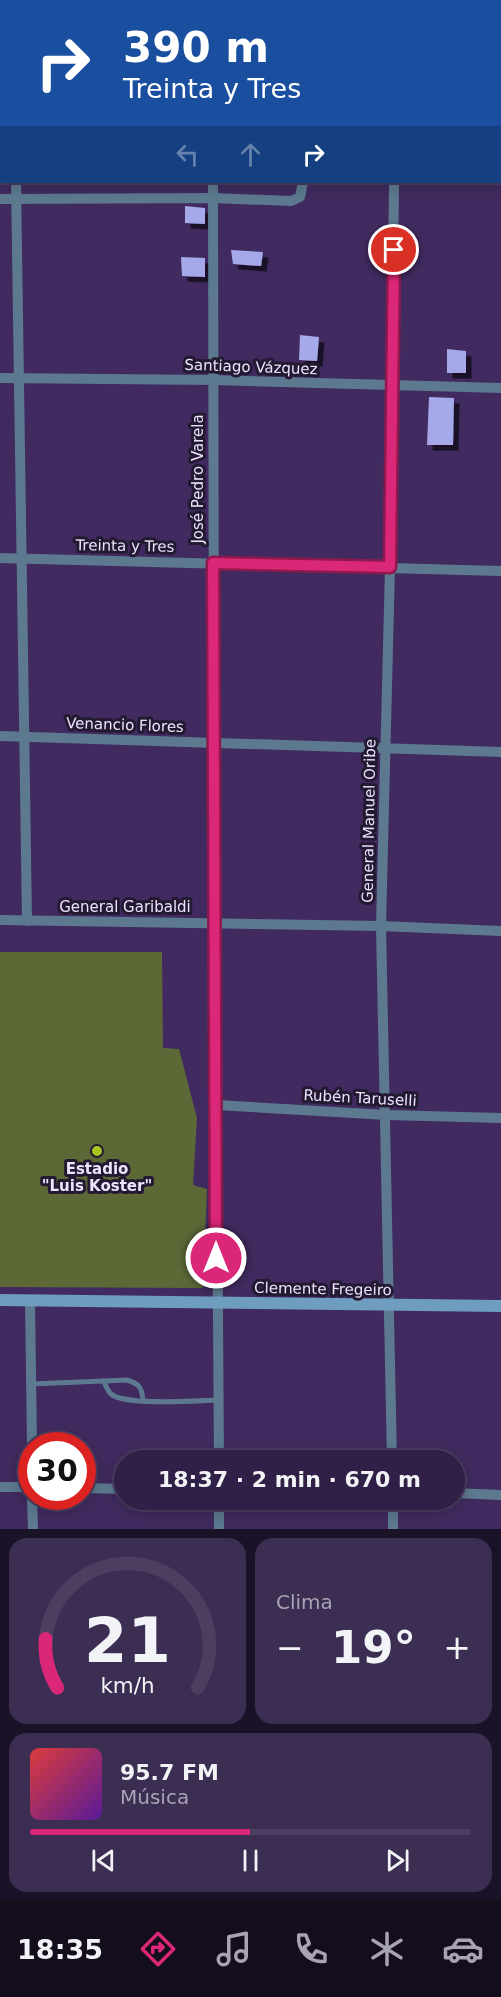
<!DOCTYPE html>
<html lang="es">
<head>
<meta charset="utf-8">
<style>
  :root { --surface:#302047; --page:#3c2d52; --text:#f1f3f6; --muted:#a8a3b4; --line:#4b3e60; --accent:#db2777 }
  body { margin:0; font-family:"DejaVu Sans",sans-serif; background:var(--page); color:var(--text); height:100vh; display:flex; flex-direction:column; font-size:22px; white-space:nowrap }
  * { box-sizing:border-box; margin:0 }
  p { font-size:20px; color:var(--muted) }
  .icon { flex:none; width:33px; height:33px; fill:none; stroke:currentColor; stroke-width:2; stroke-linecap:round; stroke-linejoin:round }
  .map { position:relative; height:1529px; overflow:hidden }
  .drawer { display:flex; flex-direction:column; gap:9px; padding:9px; background:#1a1227; flex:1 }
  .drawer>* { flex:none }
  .banner { position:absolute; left:0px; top:0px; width:501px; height:183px; box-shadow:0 3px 15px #0003,0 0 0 2px var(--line); background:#1a4fa0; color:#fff; overflow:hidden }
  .speed { position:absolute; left:18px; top:1432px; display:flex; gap:12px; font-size:30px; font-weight:700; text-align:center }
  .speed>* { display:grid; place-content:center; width:78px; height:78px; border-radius:50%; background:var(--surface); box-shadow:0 3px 15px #0003,0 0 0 2px var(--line); line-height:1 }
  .speed .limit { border:9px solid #d22; background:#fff; color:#111 }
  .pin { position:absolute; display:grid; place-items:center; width:51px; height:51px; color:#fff; margin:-26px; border:3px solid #fff; border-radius:50%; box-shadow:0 2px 6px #0007 }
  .me { position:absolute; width:66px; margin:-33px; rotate:0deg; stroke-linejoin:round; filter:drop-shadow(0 0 4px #0008) }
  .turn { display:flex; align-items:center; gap:21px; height:126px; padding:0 24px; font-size:27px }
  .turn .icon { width:78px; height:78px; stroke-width:2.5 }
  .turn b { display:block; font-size:42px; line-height:51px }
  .lanes { display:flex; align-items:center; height:57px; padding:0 24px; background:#0003; justify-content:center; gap:30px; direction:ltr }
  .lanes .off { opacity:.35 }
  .big { font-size:45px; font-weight:800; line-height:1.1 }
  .drawer .card { flex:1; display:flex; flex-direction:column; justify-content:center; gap:9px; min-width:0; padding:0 21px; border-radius:18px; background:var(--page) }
  .drawer .dial { align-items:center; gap:0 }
  .dial svg { height:156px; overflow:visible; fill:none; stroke:var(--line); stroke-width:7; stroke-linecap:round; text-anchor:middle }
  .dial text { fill:var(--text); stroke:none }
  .song { display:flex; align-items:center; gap:18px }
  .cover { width:72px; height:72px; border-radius:9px; background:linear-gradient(135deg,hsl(0 70% 55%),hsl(270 70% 35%)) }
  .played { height:6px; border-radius:3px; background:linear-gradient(90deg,var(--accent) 50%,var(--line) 50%) }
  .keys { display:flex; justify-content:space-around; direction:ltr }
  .heat { display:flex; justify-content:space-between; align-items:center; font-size:33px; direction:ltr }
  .drawer .tiles { flex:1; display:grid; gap:9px; grid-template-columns:1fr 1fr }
  .card:last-child { grid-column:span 2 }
  .trip { position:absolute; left:114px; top:1450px; width:351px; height:60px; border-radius:30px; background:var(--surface); box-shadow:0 3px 15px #0003,0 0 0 2px var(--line); font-weight:800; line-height:60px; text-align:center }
  .tabs { display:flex; height:96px; justify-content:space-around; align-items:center; background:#130d1c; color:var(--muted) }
  .tabs .icon { width:42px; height:42px }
  .tabs .selected { color:var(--accent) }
  .tabs b { font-size:27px; color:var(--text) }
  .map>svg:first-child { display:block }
  .green { fill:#5c6937 }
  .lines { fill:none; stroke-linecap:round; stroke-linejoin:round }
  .stream { stroke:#00231e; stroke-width:4 }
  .building { fill:#a5a9e9; filter:url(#shadow) }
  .lane { stroke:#5c798f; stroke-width:5 }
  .street { stroke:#5c798f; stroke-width:10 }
  .secondary { stroke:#6e9dc0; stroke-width:12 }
  .route-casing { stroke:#8e194d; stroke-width:15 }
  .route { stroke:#db2777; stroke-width:10 }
  .poi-dot { fill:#a7c71e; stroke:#231931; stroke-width:2 }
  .labels { text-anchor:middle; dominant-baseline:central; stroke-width:6; stroke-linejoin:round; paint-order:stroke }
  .street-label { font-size:15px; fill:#ece3fe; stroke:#231931 }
  .poi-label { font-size:15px; font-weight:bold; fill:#ece3fe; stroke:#231931 }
</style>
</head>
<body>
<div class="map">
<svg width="501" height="1529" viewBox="0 0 501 1529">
  <defs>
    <filter id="shadow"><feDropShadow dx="5.5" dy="5.5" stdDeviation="0" flood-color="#0009"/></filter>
  </defs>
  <rect width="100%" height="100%" fill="#402a5f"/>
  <polygon class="green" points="0,952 162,952 163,1048 179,1049 197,1118 193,1185 207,1189 203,1288 0,1287"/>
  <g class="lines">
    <g class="stream">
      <polyline points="391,0 391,2"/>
      <polyline points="500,129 501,130"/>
    </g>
  </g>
  <g class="building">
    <polygon points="185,206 205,208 205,224 185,223"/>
    <polygon points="231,250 263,252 261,266 233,264"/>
    <polygon points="181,257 205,258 205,277 182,276"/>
    <polygon points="300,335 319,337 317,361 299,360"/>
    <polygon points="447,349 466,351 466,373 447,373"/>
    <polygon points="429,397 454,398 453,445 427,445"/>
  </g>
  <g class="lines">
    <g class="lane">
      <polyline points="500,24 501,25"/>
      <path d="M104,1381C106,1386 107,1390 111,1394C125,1406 197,1401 218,1400"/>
      <path d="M31,1384L127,1380C140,1384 142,1388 143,1401"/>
    </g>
    <g class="street">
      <polyline points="467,2 468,0"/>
      <polyline points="0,41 2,40"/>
      <polyline points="500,143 501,144"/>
      <polyline points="16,182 27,921"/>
      <polyline points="213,182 214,744 219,1461"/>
      <polyline points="0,199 213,198 291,201 300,197 303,182"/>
      <polyline points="0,378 213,380 501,388"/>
      <polyline points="0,558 501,571"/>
      <polyline points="0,736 501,752"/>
      <polyline points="0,920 381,926 501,931"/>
      <polyline points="217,1105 387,1115 501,1118"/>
      <polyline points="30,1300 32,1446"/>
      <polyline points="392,1461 381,926 390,567 394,182"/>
      <polyline points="0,1487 32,1487"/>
      <polyline points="82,1488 124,1489"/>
      <polyline points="454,1493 501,1495"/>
      <polyline points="32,1497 33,1529"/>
      <polyline points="219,1500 219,1529"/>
      <polyline points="393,1500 393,1529"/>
    </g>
    <polyline class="secondary" points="0,1300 501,1306"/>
  </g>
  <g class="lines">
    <defs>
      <polyline id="route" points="216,1258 213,563 390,567 394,250"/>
    </defs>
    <use href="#route" class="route-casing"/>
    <use href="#route" class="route"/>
  </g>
  <circle class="poi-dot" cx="97" cy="1151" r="6"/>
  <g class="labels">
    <g class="street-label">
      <text transform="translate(251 367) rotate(2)">Santiago Vázquez</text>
      <text transform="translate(198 479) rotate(-90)">José Pedro Varela</text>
      <text transform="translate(125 546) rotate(1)">Treinta y Tres</text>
      <text transform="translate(125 725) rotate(2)">Venancio Flores</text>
      <text transform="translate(369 821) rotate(-89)">General Manuel Oribe</text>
      <text x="125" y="907">General Garibaldi</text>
      <text transform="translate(360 1098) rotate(3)">Rubén Taruselli</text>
      <text transform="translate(323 1289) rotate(1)">Clemente Fregeiro</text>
    </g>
    <g class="poi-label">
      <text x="97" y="1169">Estadio<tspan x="97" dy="17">"Luis Koster"</tspan></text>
    </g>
  </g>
</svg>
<div class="speed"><div class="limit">30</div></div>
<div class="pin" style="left:394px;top:250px;background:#d93025"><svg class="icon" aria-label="arrive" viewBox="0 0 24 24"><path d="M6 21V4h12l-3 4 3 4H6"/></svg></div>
<svg class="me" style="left:216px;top:1258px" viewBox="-20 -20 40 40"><circle r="17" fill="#db2777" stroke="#fff" stroke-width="3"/><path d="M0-11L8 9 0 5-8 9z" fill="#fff"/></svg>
<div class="trip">18:37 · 2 min · 670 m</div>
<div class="banner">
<div class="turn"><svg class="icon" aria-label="right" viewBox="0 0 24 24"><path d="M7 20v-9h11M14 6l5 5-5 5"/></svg><div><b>390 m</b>Treinta y Tres</div></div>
<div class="lanes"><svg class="icon off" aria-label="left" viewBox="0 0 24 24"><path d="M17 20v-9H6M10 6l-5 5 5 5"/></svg><svg class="icon off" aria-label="ahead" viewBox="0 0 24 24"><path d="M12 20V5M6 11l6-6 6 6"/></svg><svg class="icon" aria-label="right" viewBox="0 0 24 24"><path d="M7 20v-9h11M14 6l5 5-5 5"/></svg></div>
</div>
</div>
<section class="drawer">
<div class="tiles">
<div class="card dial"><svg viewBox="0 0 100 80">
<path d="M14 69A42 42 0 1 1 86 69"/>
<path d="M14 69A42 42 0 0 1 8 44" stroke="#db2777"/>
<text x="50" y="56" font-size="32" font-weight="700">21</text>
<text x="50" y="72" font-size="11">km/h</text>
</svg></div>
<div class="card"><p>Clima</p>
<div class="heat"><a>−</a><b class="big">19°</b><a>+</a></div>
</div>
<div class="card">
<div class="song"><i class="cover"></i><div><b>95.7 FM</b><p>Música</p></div></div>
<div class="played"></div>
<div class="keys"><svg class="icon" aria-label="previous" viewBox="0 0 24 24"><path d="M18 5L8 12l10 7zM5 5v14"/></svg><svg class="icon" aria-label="pause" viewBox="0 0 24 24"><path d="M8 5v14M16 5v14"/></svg><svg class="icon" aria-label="next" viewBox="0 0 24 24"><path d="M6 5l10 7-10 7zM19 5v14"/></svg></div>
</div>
</div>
</section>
<nav class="tabs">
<b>18:35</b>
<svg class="icon selected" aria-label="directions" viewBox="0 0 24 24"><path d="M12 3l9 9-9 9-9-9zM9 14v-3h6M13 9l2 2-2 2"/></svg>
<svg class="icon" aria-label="music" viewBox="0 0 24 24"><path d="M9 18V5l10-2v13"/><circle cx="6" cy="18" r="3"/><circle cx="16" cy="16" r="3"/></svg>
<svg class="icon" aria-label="phone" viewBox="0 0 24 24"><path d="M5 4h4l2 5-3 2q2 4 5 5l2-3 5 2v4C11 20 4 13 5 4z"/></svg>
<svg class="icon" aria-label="climate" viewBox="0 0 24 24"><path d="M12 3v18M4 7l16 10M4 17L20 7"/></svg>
<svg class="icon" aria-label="car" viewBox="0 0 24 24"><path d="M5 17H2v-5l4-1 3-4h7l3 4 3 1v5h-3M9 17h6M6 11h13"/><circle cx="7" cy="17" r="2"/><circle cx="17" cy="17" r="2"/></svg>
</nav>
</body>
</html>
